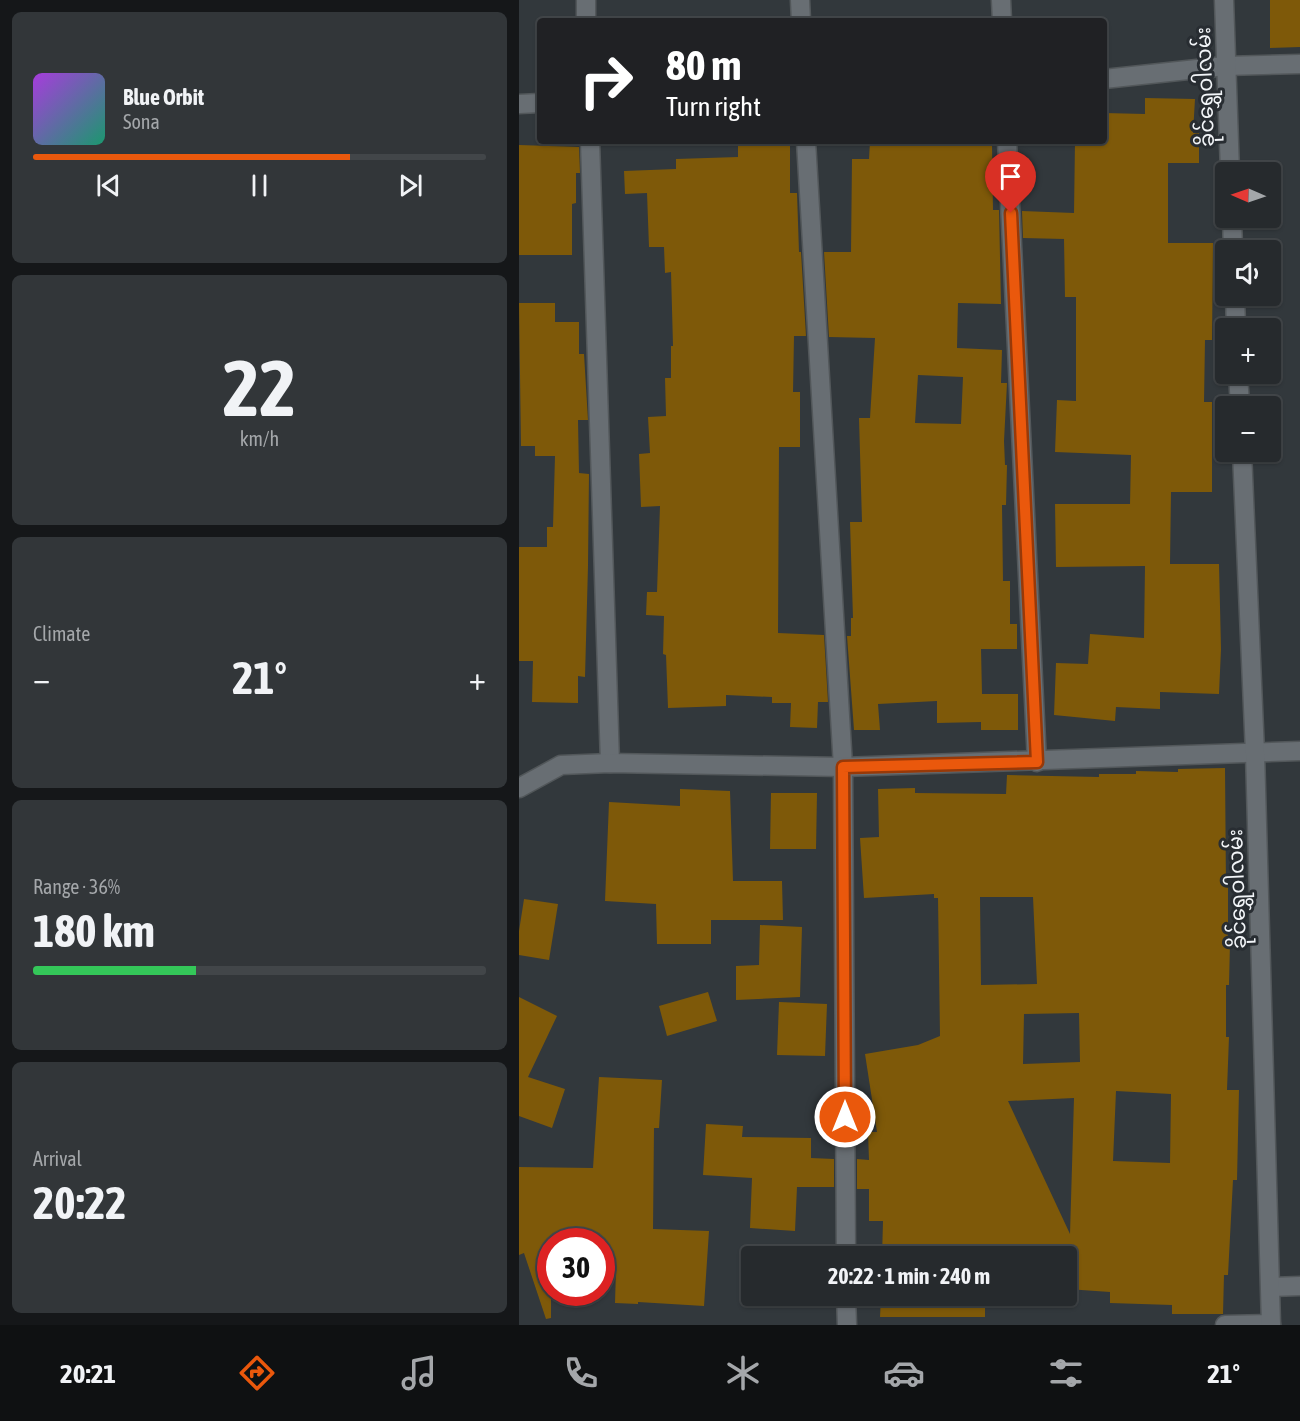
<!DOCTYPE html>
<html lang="en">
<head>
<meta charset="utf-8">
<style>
  :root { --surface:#262a2d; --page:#323639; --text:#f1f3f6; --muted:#a4a7aa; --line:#424649; --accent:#ea580c }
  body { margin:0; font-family:"Asap Condensed","Noto Sans Myanmar",sans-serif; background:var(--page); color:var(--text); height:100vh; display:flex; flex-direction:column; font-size:22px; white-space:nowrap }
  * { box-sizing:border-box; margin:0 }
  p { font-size:20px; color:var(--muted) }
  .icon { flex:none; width:33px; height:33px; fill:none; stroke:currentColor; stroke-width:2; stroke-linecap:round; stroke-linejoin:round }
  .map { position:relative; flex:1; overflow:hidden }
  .panel { display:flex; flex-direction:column; gap:12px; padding:12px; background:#151719; width:519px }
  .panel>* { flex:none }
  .banner { position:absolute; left:18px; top:18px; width:570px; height:126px; border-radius:6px; box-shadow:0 2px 4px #0004,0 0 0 2px var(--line); background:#202124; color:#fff; overflow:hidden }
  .needle { width:39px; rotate:272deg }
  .controls { position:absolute; left:696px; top:162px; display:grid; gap:12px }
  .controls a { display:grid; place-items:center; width:66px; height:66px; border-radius:6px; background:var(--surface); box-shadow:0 2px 4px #0004,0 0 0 2px var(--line); font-size:30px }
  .speed { position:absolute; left:18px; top:1228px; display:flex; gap:12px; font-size:30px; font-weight:700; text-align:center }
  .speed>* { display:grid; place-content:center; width:78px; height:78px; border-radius:50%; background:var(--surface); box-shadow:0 2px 4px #0004,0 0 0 2px var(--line); line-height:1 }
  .speed .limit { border:9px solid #d22; background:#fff; color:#111 }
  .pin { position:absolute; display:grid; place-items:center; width:51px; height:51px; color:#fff; margin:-62px -26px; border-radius:50% 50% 50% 0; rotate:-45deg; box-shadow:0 0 6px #0007 }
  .pin .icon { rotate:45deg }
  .me { position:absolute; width:66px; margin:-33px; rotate:0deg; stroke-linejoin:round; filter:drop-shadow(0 0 4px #0008) }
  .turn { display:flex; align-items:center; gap:21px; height:126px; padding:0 30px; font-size:27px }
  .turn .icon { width:78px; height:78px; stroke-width:2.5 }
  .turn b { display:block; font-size:42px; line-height:51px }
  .big { font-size:45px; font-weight:700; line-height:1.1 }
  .panel .card { flex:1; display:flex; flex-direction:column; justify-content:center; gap:9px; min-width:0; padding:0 21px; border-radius:9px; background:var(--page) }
  .panel .dial { align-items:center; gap:0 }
  .dial b { font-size:78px; line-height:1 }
  .song { display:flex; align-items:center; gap:18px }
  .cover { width:72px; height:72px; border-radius:9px; background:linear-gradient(135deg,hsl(280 70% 55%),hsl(160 70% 35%)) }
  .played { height:6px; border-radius:3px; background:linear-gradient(90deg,var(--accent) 70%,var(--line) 70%) }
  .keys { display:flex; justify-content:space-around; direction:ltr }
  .heat { display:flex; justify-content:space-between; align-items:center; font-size:33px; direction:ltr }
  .charge { height:9px; border-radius:4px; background:linear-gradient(90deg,#34c759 36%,var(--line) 0) }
  .trip { position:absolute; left:222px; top:1246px; width:336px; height:60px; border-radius:6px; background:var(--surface); box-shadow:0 2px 4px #0004,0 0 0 2px var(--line); font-weight:700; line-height:60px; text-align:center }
  .menu { display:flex; height:96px; justify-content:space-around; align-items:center; background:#0f1112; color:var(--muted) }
  .menu .icon { width:42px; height:42px }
  .menu .on { color:var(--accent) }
  .menu b { font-size:27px; color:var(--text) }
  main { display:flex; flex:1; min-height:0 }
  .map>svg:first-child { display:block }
  .building { fill:#7e5909; fill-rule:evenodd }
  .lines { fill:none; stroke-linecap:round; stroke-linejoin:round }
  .street-casing { stroke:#52575a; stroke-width:21 }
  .secondary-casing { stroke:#52575a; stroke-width:21 }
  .street { stroke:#686e73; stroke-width:18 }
  .secondary { stroke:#686e73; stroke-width:18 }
  .route-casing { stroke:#983908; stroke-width:15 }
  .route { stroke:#ea580c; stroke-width:10 }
  .labels { text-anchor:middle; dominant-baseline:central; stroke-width:6; stroke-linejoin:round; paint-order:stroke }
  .street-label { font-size:21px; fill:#f2f5f8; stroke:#282d32 }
</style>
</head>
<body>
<main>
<section class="panel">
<div class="card">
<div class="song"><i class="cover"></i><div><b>Blue Orbit</b><p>Sona</p></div></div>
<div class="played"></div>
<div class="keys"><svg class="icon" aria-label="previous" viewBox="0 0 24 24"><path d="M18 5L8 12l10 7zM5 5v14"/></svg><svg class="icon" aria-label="pause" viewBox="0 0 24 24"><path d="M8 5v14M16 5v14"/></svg><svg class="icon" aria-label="next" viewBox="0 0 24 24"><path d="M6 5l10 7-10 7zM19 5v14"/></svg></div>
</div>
<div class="card dial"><b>22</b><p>km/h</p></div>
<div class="card"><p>Climate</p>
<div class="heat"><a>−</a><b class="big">21°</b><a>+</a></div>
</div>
<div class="card"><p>Range · 36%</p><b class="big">180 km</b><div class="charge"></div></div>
<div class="card"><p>Arrival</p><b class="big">20:22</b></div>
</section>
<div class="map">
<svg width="781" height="1325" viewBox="0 0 781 1325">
  <rect width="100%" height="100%" fill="#32383c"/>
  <g class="building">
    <polygon points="751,0 781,0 781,47 751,48"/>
    <polygon points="626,98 676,99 674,133 680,133 680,163 649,163 649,243 694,243 693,340 686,340 685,402 693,402 693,492 652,492 651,564 700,564 702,649 700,694 641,692 641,709 597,707 596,721 535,715 537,663 569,664 571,634 625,638 626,566 537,567 536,504 611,504 612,455 536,452 538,400 557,401 557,297 546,297 545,239 504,238 503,211 555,213 556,141 585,141 585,113 626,114"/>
    <polygon points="219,141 271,141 271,193 278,193 280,252 282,252 287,336 275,336 274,392 281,392 281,447 260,447 259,633 305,635 309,702 299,702 298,728 271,727 272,703 253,703 253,697 207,695 207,706 149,708 147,655 144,654 145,616 127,615 128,592 138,592 141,506 122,507 120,454 131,453 129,417 147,416 146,378 152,378 152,346 154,346 152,272 146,273 145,247 130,247 128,193 106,194 105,171 157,169 157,159 219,157"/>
    <path d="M351,141H391V145H473L474,210H480L482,304L439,303L438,348L483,350L482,383H488L485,441L486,465H488L487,505H483L484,581H491V624H498V649H462L463,694H499V730H462V722L418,723V701L359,704L361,730H335L328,636H332V618H334L331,522H343L340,418H351L356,338L310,337L305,252H332L333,159H350ZM399,375L444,377L442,424L396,423Z"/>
    <polygon points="0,145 60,147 61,173 57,173 57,203 53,204 53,255 0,255"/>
    <polygon points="0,303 36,303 36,322 60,322 60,354 65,354 69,420 59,420 60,473 70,474 69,566 66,677 59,676 59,703 13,702 14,661 0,661 0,547 28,547 28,527 34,527 36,456 16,456 16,446 2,446"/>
    <path d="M706,768L707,887H709V942L711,943L710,985H707V1037H710L708,1090H720L718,1180H714L709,1275H705L704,1314H653V1305L591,1303V1292L548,1289V1257L466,1254V1257H363L364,1221H350V1189H338V1159L350,1160L349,1132H358L346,1054L399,1045L421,1036L419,898H415V894L345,898L341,838L360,837L359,789L396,788V793L487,794L488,775L580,777V774H617V771L659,772V769ZM461,897H514L518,984L462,985ZM560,1013L561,1062L504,1064L505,1014ZM597,1091L652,1094L651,1163L594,1161ZM555,1098L551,1234L489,1101Z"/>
    <polygon points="161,789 211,791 214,881 263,881 264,920 192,920 192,944 138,944 137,904 86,901 90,802 161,806"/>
    <polygon points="252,793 298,793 297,849 251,849"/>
    <polygon points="5,899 39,904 30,960 0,955 0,931"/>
    <polygon points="241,925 283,927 281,997 217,1000 217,966 240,965"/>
    <polygon points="189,992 198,1021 148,1036 140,1006"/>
    <polygon points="0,997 38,1016 9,1077 46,1089 33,1128 0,1116"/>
    <polygon points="260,1002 308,1004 306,1056 258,1055"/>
    <polygon points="80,1077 143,1080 140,1128 135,1128 134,1229 190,1231 185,1306 119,1302 119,1304 96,1303 97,1269 82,1268 82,1242 32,1241 32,1318 27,1319 5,1253 0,1255 0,1167 74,1168"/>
    <polygon points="187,1124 224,1126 223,1137 292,1138 292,1158 315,1159 315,1187 278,1187 276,1231 231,1228 233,1178 184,1175"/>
    <polygon points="362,1296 466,1296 466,1317 361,1317"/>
  </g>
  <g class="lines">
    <defs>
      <g id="street">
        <polyline points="67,0 67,21"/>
        <polyline points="281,0 282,21"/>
        <polyline points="482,0 483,21"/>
        <polyline points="585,79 706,66 781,64"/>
        <polyline points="0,104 21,103"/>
        <polyline points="71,141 91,763"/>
        <polyline points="287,141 324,767 327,1257"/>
        <polyline points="488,141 518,762"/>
        <polyline points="0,788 42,765 91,763 324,767 781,751"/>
        <polyline points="752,1287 781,1286"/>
        <polyline points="327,1296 328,1325"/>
        <polyline points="706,1325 752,1324"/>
      </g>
      <g id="secondary">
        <polyline points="705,0 711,172"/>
        <polyline points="713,218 714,250"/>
        <polyline points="716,296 717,328"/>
        <polyline points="719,374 721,406"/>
        <polyline points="723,452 736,753 752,1325"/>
      </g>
    </defs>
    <use href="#street" class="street-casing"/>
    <use href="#secondary" class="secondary-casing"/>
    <use href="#street" class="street"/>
    <use href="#secondary" class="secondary"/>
  </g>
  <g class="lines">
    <defs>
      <polyline id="route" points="326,1117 324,767 518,762 492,213"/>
    </defs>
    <use href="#route" class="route-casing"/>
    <use href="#route" class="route"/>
  </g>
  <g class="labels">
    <g class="street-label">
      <text transform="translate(685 87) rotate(-92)">ခိုင်ရွှေဝါလမ်း</text>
      <text transform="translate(717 889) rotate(-92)">ခိုင်ရွှေဝါလမ်း</text>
    </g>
  </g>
</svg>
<div class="controls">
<a><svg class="needle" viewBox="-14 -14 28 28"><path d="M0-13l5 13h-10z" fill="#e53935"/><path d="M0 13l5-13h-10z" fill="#a4a7aa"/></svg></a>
<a><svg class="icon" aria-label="sound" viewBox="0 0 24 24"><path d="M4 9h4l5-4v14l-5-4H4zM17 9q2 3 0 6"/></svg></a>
<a>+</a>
<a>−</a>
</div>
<div class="speed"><div class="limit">30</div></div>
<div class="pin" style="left:492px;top:213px;background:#d93025"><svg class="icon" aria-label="arrive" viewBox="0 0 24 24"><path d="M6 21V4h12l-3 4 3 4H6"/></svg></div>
<svg class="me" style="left:326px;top:1117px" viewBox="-20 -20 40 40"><circle r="17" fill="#ea580c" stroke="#fff" stroke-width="3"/><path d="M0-11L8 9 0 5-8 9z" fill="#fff"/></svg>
<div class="trip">20:22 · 1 min · 240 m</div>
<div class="banner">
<div class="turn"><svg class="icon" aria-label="right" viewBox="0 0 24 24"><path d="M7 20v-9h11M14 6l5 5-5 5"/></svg><div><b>80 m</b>Turn right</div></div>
</div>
</div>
</main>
<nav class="menu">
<b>20:21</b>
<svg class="icon on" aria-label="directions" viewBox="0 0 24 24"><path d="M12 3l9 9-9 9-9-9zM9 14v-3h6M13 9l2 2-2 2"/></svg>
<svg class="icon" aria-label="music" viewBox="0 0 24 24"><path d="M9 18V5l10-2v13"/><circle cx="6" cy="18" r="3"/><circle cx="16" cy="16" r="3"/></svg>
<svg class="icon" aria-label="phone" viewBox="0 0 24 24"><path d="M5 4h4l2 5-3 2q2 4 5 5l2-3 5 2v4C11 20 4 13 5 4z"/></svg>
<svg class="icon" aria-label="climate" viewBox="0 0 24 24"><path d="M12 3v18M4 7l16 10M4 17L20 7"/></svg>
<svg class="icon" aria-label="car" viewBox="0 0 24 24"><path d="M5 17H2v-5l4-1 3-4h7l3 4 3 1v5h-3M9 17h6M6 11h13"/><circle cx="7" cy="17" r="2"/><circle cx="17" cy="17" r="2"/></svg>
<svg class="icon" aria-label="filters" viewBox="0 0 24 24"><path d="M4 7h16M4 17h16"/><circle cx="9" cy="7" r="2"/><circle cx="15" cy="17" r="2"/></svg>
<b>21°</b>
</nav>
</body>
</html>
